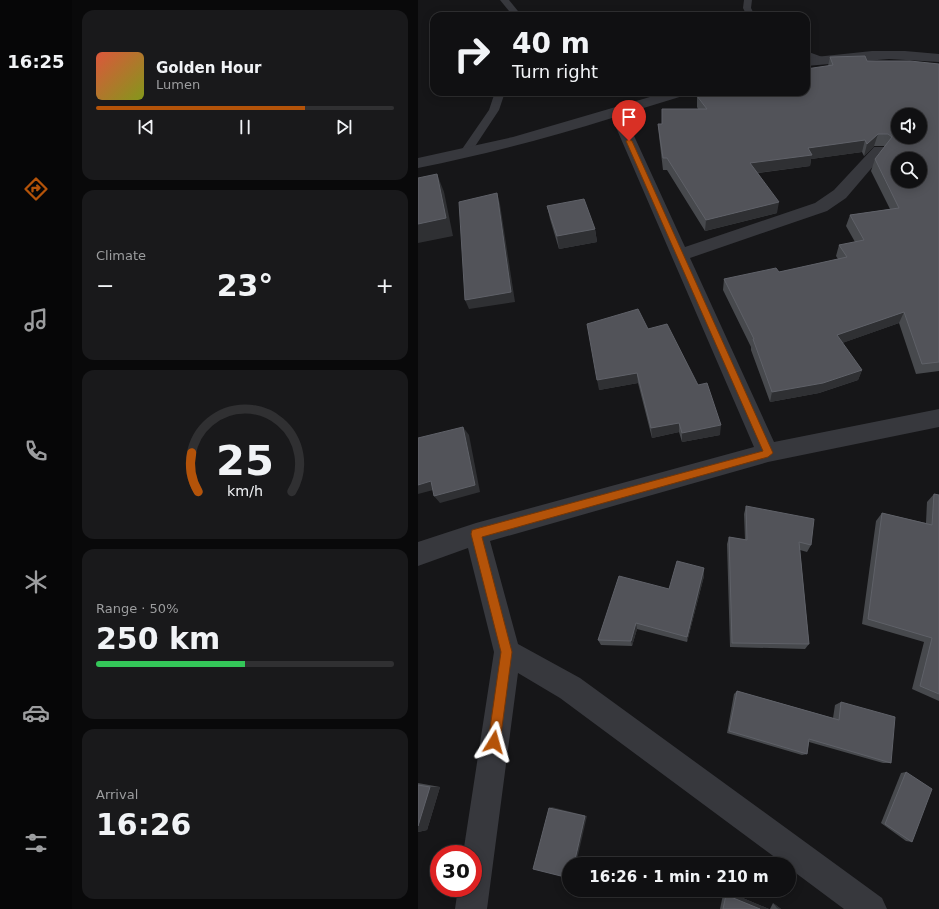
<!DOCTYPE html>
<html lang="en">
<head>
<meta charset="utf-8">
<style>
  :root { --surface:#101012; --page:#19191b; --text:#f1f3f6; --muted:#9c9d9f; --line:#303032; --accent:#b45309 }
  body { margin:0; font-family:"DejaVu Sans",sans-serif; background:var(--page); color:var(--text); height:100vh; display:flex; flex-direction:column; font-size:15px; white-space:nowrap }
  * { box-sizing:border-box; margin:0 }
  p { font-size:13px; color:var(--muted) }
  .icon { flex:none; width:22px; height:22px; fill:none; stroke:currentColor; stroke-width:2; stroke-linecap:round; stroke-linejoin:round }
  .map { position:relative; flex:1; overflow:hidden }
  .panel { display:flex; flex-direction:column; gap:10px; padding:10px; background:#09090a; width:346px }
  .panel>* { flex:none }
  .guide { position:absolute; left:12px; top:12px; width:380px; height:84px; border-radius:12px; box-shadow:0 2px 10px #0003,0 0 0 1px var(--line); background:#101012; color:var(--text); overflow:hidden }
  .tools { position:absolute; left:473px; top:108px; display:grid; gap:8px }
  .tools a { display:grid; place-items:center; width:36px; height:36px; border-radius:50%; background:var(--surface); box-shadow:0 2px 10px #0003,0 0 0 1px var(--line); font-size:20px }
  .speed { position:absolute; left:12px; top:845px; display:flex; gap:8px; font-size:20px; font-weight:700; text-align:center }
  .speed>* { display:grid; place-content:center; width:52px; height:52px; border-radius:50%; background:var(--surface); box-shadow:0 2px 10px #0003,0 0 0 1px var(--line); line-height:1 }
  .speed .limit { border:6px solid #d22; background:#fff; color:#111 }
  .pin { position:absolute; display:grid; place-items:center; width:34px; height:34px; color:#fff; margin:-41px -17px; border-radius:50% 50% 50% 0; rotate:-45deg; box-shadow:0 0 4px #0007 }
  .pin .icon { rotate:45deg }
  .me { position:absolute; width:44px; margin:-22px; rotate:8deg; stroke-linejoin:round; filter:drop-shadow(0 0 3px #0008) }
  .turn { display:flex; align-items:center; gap:14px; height:84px; padding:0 16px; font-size:18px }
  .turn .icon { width:52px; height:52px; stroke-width:2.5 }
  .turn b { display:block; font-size:28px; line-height:34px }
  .big { font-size:30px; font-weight:600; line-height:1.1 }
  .panel .card { flex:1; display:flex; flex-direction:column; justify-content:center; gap:6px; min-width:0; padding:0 14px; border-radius:12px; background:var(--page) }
  .panel .dial { align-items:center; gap:0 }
  .dial svg { height:104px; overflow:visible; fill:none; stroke:var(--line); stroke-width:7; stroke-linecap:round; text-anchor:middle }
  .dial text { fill:var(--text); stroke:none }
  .song { display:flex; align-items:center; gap:12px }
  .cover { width:48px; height:48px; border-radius:6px; background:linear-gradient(135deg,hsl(10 70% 55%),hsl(70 70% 35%)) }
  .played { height:4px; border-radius:2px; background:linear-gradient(90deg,var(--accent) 70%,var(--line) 70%) }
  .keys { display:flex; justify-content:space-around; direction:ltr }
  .heat { display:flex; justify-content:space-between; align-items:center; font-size:22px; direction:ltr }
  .charge { height:6px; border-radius:3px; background:linear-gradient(90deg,#34c759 50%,var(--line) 0) }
  .trip { position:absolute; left:144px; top:857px; width:234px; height:40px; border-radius:20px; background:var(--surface); box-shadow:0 2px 10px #0003,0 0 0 1px var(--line); font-weight:600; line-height:40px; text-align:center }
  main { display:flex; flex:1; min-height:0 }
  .tabs { display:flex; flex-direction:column; width:72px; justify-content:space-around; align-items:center; background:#060607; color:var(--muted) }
  .tabs .icon { width:28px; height:28px }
  .tabs .active { color:var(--accent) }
  .tabs b { font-size:18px; color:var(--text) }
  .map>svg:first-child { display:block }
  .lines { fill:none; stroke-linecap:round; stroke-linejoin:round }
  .lane { fill:#37383d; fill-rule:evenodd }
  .street { fill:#37383d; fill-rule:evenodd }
  .wall { fill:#47494d }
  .shaded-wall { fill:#2f3033 }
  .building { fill:#525359; stroke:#5f6168; fill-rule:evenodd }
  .route { fill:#b45309; stroke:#753606 }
</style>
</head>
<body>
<main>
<nav class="tabs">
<b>16:25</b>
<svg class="icon active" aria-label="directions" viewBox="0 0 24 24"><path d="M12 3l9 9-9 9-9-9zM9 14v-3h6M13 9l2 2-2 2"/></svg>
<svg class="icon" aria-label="music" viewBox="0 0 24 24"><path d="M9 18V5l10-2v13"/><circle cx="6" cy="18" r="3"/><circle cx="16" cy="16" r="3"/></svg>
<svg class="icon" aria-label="phone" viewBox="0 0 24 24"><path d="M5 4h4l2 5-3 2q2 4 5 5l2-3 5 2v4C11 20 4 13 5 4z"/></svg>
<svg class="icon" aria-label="climate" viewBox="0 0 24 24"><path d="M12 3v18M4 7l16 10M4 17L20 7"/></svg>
<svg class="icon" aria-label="car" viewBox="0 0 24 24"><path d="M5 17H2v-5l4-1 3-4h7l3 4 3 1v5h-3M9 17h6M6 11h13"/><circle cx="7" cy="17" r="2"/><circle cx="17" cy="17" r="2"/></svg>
<svg class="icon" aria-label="filters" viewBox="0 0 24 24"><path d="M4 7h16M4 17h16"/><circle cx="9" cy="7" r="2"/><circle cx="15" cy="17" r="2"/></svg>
</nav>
<section class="panel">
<div class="card">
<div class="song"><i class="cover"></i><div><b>Golden Hour</b><p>Lumen</p></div></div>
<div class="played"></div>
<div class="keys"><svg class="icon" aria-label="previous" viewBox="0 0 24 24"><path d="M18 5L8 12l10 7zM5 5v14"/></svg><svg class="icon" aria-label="pause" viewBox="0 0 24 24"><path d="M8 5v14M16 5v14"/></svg><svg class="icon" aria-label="next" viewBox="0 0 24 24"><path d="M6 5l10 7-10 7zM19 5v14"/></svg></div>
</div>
<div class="card"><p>Climate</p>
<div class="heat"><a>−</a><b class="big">23°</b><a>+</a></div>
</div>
<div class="card dial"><svg viewBox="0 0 100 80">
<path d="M14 69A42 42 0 1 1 86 69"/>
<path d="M14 69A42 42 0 0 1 9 39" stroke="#b45309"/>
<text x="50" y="56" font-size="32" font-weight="700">25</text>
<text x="50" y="72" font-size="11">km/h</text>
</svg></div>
<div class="card"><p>Range · 50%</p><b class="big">250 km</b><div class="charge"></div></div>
<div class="card"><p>Arrival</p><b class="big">16:26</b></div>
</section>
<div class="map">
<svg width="521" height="909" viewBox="0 0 521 909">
  <rect width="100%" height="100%" fill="#161618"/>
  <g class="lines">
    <g class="lane">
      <polygon points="82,0 91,0 104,16 95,16"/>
      <polygon points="326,0 334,0 333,8 337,16 329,16 325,8"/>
      <polygon points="388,51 407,58 409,60 404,63 388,57"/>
      <polygon points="77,92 87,92 81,110 50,157 42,157 40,155 71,110"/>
    </g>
    <g class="street">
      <polygon points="454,51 487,51 521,54 521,62 471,59 388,66 388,58"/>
      <path d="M249,92H270L268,95L206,114L267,247L397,203L416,190L456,147H466L469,150L428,198L409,211L272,258L356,442L521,409V427L350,462L72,541L100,644L162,678L464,898L469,909H426L371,868V864H366L142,698L100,673L69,909H37L40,888H55V854H45L76,652L50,548L0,566V542L58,523L336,447L194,118C130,138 66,155 0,168V158L95,137Z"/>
    </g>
  </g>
  <g class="wall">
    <polygon points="412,57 449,61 521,64 521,371 498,374 481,323 424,343 444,370 440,380 401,393 352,402 333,350 333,347 305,290 306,279 361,272 420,259 418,256 421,245 437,242 428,226 432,215 472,209 453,171 457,159 467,146 456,146 446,156 444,152 393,159 392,166 340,173 359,213 287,231 249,170 245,170 241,136 240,124 244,124 280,109 279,107 279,96 388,92 410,66"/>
    <polygon points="129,206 177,229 179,242 141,249 132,219"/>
    <polygon points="230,329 302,435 264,442 261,432 234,438 220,383 181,390"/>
    <polygon points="516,494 521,495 521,701 494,689 506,642 444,624 458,521 464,513 508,523 509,502"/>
    <polygon points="328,506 393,545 389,552 382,550 391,644 387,649 312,647 309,544 311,537 327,540 326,514"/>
    <polygon points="286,568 286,576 269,642 219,629 214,646 183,645 180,640 251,589"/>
    <polygon points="319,691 415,718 417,705 423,702 473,763 465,763 391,742 389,754 384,755 309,733 316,694"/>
    <polygon points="488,772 494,842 488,841 463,823 483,773"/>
    <polygon points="0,783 22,787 9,830 0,832"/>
    <polygon points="306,890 351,909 302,909"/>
    <polygon points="355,903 363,909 352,909"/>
  </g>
  <g class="shaded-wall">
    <polygon points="460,134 456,146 446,156 449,144"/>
    <polygon points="447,140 444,152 393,159 392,166 331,174 332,163 390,148"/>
    <polygon points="19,174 26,192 35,236 0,243 0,224"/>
    <polygon points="79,193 82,204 97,302 51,309 47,300"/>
    <polygon points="361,202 359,213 287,231 288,220"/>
    <polygon points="177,229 179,242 141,249 139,236"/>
    <polygon points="486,312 481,323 416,346 419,335"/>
    <polygon points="444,370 440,380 401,393 352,402 354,392"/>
    <polygon points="219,373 220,383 181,390 179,380"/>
    <polygon points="261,423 261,432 234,438 233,428"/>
    <polygon points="303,425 302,435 264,442 264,433"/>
    <polygon points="45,427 51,435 62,492 22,503 16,496"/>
    <polygon points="13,481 19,489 0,494 0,485"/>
    <polygon points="286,568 286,576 269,642 269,637"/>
    <polygon points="218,623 219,629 214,646 213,641"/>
    <polygon points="12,787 22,787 9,830 0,832 0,826"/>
    <polygon points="134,807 169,816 158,864 156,864 131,808"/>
    <polygon points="306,890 351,909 342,909 308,895"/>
    <polygon points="355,903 363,909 361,909 359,908"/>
  </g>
  <g class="building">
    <path d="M447,56L449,61H492L521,64V362L504,364L486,312L419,335L444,370L405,383L354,392L335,339H336L306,279L358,268L361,272L429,257L421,245L446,240L432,215L481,208L457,159L474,137L470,134H460L449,144L447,140L390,148L394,155L332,163L361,202L288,220L249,158H245L240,124H244V109H289L279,96L296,92H388V69L415,65L412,57ZM480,115H502V137H480ZM480,159H502V181H480Z"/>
    <polygon points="19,174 28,218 0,224 0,178"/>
    <polygon points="79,193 93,292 47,300 41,202"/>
    <polygon points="166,199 177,229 139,236 129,206"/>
    <polygon points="220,309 230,329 249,324 280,385 289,383 303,425 264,433 261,423 233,428 219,373 179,380 169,324"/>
    <polygon points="45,427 57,485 16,496 13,481 0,485 0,438"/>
    <polygon points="516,494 521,495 521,694 502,686 514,638 450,619 464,513 514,525"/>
    <polygon points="328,506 396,519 393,545 381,542 391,644 314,643 311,537 329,540"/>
    <polygon points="259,561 286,568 269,637 218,623 213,641 180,640 201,576 251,589"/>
    <polygon points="319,691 421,720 423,702 477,717 473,763 391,739 389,754 311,731"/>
    <polygon points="488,772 514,789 494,842 467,824"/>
    <polygon points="0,785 12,787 0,826"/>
    <polygon points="131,808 167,816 156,864 151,864 151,878 115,869"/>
    <polygon points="308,895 342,909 305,909"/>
  </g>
  <polygon class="route" points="211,139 214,141 355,453 350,457 64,537 94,652 82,742 80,747 76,748 72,747 70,742 83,652 53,534 54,530 345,451 208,141"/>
</svg>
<div class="tools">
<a><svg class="icon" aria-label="sound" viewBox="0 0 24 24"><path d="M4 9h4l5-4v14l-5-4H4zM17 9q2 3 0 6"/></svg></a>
<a><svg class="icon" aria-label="search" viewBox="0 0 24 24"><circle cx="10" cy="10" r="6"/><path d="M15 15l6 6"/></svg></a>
</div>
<div class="speed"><div class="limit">30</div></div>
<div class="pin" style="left:211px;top:141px;background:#d93025"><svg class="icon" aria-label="arrive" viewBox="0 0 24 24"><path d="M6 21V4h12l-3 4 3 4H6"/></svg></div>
<svg class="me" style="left:76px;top:742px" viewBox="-20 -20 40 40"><path d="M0-17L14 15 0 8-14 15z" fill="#b45309" stroke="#fff" stroke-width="4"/></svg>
<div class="trip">16:26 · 1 min · 210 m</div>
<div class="guide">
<div class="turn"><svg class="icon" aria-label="right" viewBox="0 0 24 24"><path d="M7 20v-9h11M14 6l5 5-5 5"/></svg><div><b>40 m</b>Turn right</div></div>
</div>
</div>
</main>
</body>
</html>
